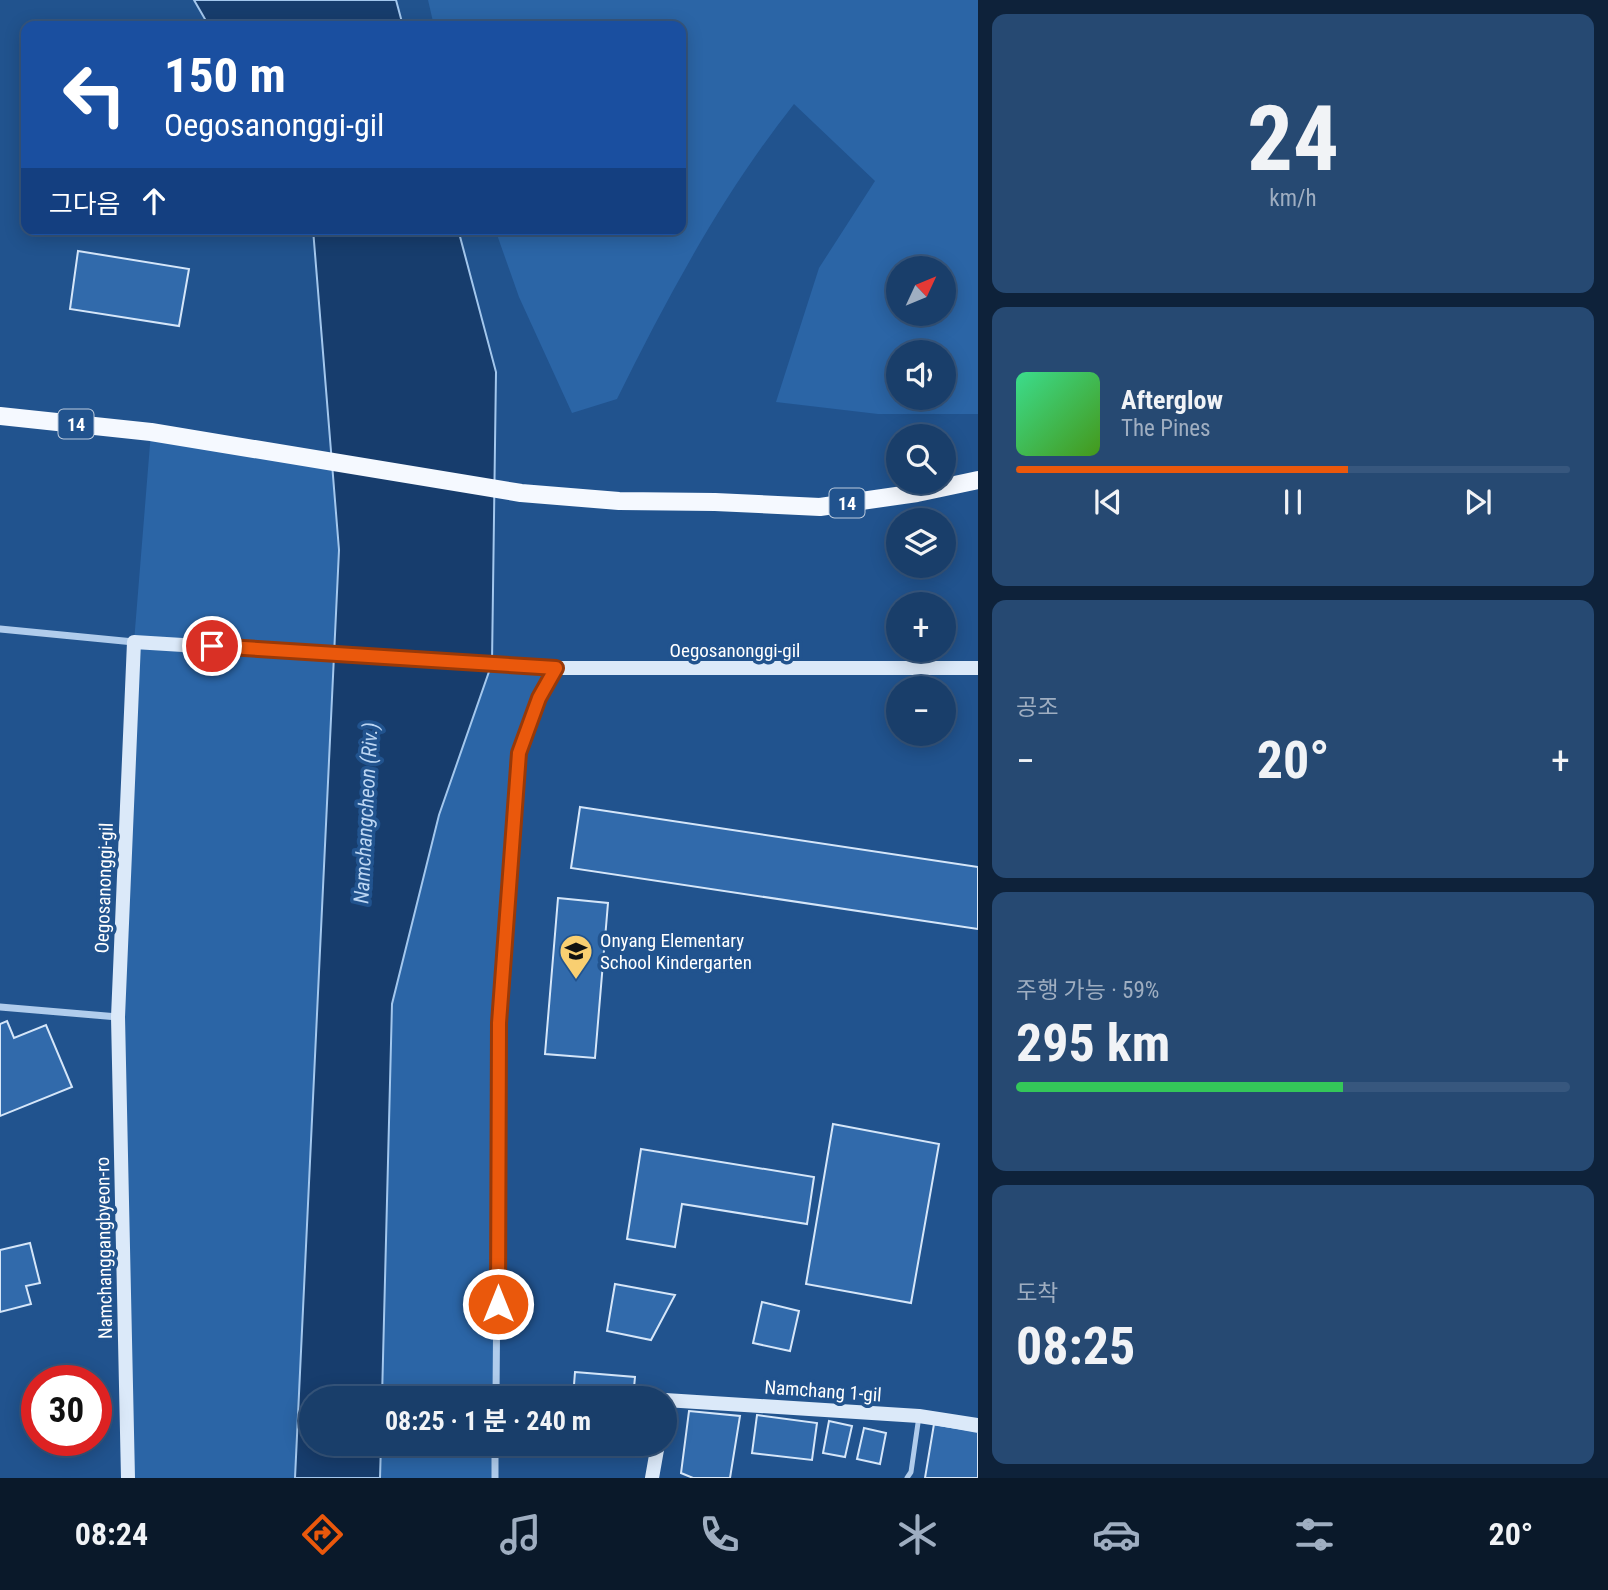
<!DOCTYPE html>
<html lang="ko">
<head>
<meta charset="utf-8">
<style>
  :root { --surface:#193e6a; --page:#264972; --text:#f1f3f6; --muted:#9faec1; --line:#37577e; --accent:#ea580c }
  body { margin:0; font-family:"Roboto Condensed","Noto Sans KR",sans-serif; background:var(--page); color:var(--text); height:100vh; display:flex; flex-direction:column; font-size:26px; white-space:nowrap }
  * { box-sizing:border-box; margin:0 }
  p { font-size:23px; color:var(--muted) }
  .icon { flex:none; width:38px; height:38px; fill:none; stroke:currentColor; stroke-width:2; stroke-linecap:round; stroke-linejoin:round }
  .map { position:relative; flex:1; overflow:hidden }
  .side { display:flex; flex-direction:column; gap:14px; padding:14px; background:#0e223a; width:630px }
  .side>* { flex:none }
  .banner { position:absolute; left:21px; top:21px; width:665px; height:214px; border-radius:14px; box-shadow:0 4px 18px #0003,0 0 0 2px var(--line); background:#1a4fa0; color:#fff; overflow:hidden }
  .needle { width:46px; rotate:46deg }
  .fabs { position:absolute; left:886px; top:256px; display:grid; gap:14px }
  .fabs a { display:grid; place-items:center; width:70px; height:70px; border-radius:50%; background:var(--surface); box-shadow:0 4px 18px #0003,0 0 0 2px var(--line); font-size:35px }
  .speed { position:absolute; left:21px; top:1365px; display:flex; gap:14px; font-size:35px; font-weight:700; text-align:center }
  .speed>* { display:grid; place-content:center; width:91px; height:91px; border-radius:50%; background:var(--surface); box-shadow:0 4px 18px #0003,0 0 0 2px var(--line); line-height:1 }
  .speed .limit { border:10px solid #d22; background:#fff; color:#111 }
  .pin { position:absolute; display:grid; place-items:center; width:60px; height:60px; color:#fff; margin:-30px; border:4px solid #fff; border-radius:50%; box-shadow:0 2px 7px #0007 }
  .me { position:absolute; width:77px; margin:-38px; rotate:0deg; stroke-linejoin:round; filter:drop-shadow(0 0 5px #0008) }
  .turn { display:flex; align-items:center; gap:24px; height:147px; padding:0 28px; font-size:32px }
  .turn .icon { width:91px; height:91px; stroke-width:2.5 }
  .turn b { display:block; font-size:49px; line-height:60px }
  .then { display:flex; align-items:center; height:66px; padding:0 28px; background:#0003; gap:14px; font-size:26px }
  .big { font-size:52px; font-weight:700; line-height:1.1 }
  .side .widget { flex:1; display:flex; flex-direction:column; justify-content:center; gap:10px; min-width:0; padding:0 24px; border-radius:14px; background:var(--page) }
  .side .dial { align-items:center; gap:0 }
  .dial b { font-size:91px; line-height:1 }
  .song { display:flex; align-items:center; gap:21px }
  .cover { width:84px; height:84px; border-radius:10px; background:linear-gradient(135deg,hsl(150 70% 55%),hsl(100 70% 35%)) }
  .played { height:7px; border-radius:4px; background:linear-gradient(90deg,var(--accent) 60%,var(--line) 60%) }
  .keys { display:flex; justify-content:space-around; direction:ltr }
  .heat { display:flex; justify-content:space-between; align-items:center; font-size:38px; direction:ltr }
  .charge { height:10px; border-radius:5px; background:linear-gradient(90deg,#34c759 59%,var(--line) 0) }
  .trip { position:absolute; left:299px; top:1386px; width:378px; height:70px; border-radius:35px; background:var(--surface); box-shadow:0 4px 18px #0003,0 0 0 2px var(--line); font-weight:700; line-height:70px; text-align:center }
  .menu { display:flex; height:112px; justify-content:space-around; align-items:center; background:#0a192a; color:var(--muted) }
  .menu .icon { width:49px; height:49px }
  .menu .active { color:var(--accent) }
  .menu b { font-size:32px; color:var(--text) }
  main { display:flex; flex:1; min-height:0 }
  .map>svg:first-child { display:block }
  .green { fill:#2b65a6; fill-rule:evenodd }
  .water { fill:#173d6d; stroke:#a3c7ed; stroke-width:2 }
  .building { fill:#316aab; stroke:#d5e6f9; stroke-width:2 }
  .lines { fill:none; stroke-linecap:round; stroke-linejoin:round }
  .lane { stroke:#b0ccec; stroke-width:5 }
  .street { stroke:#b0ccec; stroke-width:7 }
  .secondary { stroke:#dbe9f9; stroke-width:14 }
  .primary { stroke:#f5f9ff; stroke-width:18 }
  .route-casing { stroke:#983908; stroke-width:18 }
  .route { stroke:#ea580c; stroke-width:12 }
  .labels { text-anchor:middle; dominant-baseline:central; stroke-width:7; stroke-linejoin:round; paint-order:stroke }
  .shield { fill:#21538e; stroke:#bccbdd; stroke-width:2 }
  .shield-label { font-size:18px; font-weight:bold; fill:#fff }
  .street-label { font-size:19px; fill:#fff; stroke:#21538e }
  .poi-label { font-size:19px; fill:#fff; stroke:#21538e; text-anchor:start }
  .water-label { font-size:21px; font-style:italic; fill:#bcd6f3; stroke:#21538e }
</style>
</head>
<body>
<main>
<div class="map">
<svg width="978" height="1478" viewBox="0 0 978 1478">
  <rect width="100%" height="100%" fill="#21538e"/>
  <g class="green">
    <path d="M428,0H978V414H878L776,402L819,268L875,181L794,104C722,195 668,296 617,399L572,413L519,297L495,229H681V26H434ZM898,268H943V313H898ZM898,352H943V397H898Z"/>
    <polygon points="151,432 331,461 339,550 334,654 556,668 519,753 499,1023 494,1398 312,1398 312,1444 493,1444 493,1478 128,1478 118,1017 134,642"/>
  </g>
  <g class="water">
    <polygon points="194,0 396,0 403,26 209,26"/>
    <polygon points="313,229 458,229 496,372 492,663 439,815 392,1004 382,1398 312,1398 312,1444 381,1444 380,1478 295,1478 339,550"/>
  </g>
  <g class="building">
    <polygon points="78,251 189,269 179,326 70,309"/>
    <polygon points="580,807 978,867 978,929 571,868"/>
    <polygon points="558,898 608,903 595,1058 545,1054"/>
    <polygon points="7,1021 14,1038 46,1025 72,1087 0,1116 0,1024"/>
    <polygon points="833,1124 939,1144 911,1303 806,1284"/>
    <polygon points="641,1149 814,1177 807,1224 682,1204 675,1247 627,1239"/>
    <polygon points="30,1243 40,1283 26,1286 31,1304 0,1312 0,1250"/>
    <polygon points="615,1284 675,1295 651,1340 607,1331"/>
    <polygon points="762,1302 799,1311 790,1351 753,1343"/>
    <polygon points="575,1372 635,1377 633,1398 573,1398"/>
    <polygon points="689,1411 740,1416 730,1478 693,1478 681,1473"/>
    <polygon points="757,1415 817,1423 812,1460 752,1453"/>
    <polygon points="829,1421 852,1426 845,1457 823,1453"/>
    <polygon points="934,1424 978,1432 978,1478 925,1478"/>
    <polygon points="864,1428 886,1433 880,1464 857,1459"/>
    <polygon points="570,1444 630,1444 629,1455 569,1451"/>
  </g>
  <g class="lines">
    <polyline class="lane" points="907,1478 911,1472 919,1416"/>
    <g class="street">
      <polyline points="0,629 134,642"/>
      <polyline points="0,1007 118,1017"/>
      <polyline points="496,1398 499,1023 519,753 539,698 555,669"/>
      <polyline points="495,1478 495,1444"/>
    </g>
    <g class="secondary">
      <polyline points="665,1400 919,1416 978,1425"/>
      <polyline points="128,1478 118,1017 134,642 556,668 978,668"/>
      <polyline points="652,1478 658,1444"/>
    </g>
    <polyline class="primary" points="0,416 151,432 521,493 619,501 715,502 820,507 917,493 978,480"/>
  </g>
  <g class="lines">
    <defs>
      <polyline id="route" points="212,646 556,668 539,698 519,753 499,1023 498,1304"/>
    </defs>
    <use href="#route" class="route-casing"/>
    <use href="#route" class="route"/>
  </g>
  <defs>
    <symbol id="school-pin" viewBox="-11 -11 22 30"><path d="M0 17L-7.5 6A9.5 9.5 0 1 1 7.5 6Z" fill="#f9cf71" stroke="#21538e"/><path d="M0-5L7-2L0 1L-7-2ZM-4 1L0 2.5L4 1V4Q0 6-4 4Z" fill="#111"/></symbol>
  </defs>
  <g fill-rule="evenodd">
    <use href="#school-pin" x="557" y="932" width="38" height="52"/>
  </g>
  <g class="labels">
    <g class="shield">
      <rect x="58.5" y="409.5" width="35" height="29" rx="5"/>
      <rect x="829.5" y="488.5" width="35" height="29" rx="5"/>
    </g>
    <g class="shield-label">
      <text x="76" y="424">14</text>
      <text x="847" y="503">14</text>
    </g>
    <g class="street-label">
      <text x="735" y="650">Oegosanonggi-gil</text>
      <text transform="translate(104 888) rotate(-88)">Oegosanonggi-gil</text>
      <text transform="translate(104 1248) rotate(-91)">Namchanggangbyeon-ro</text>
      <text transform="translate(823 1391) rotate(4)">Namchang 1-gil</text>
    </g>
    <g class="poi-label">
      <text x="600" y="940">Onyang Elementary<tspan x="600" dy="22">School Kindergarten</tspan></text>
    </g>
    <g class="water-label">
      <text transform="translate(366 813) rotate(-87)">Namchangcheon (Riv.)</text>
    </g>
  </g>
</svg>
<div class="fabs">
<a><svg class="needle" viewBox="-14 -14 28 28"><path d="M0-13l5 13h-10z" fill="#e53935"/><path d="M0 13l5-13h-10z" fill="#9faec1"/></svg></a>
<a><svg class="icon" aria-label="sound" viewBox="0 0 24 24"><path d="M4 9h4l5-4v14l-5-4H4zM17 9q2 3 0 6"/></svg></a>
<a><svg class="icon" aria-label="search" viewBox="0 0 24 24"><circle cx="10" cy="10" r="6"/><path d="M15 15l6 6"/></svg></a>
<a><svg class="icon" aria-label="layers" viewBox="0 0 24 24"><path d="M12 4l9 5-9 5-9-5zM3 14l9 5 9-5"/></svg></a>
<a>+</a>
<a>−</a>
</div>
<div class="speed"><div class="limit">30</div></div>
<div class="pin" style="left:212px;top:646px;background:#d93025"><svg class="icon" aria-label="arrive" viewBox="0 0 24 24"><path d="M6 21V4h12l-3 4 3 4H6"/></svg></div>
<svg class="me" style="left:498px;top:1304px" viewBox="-20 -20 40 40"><circle r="17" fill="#ea580c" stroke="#fff" stroke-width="3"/><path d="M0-11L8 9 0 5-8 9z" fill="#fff"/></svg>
<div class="trip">08:25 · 1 분 · 240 m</div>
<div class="banner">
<div class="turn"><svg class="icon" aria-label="left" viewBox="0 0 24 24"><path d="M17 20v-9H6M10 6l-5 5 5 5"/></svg><div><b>150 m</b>Oegosanonggi-gil</div></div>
<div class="then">그다음<svg class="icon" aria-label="ahead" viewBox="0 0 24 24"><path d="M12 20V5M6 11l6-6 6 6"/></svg></div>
</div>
</div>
<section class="side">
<div class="widget dial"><b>24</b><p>km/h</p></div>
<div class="widget">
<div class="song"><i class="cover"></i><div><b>Afterglow</b><p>The Pines</p></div></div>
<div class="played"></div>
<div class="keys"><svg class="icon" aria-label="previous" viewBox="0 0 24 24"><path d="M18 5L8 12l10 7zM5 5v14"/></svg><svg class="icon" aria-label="pause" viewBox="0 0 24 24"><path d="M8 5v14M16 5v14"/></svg><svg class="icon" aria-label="next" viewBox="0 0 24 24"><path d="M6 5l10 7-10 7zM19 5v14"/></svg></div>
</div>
<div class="widget"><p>공조</p>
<div class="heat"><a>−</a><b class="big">20°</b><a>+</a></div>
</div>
<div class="widget"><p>주행 가능 · 59%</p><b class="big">295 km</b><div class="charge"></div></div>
<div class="widget"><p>도착</p><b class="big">08:25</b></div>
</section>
</main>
<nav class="menu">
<b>08:24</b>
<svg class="icon active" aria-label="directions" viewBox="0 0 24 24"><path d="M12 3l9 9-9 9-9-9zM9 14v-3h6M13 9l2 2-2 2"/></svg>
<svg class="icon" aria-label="music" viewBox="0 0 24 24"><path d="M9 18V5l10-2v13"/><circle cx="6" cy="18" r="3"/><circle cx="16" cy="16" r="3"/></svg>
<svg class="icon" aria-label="phone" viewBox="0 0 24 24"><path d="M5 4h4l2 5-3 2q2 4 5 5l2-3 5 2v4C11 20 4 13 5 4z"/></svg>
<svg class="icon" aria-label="climate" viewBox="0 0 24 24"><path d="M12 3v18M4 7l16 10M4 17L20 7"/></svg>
<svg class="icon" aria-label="car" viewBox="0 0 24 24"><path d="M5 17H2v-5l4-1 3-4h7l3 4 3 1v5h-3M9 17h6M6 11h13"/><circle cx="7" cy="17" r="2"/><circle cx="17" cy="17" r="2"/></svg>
<svg class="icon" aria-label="filters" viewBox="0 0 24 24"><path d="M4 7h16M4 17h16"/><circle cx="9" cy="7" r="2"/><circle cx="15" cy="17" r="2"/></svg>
<b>20°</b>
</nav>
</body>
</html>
